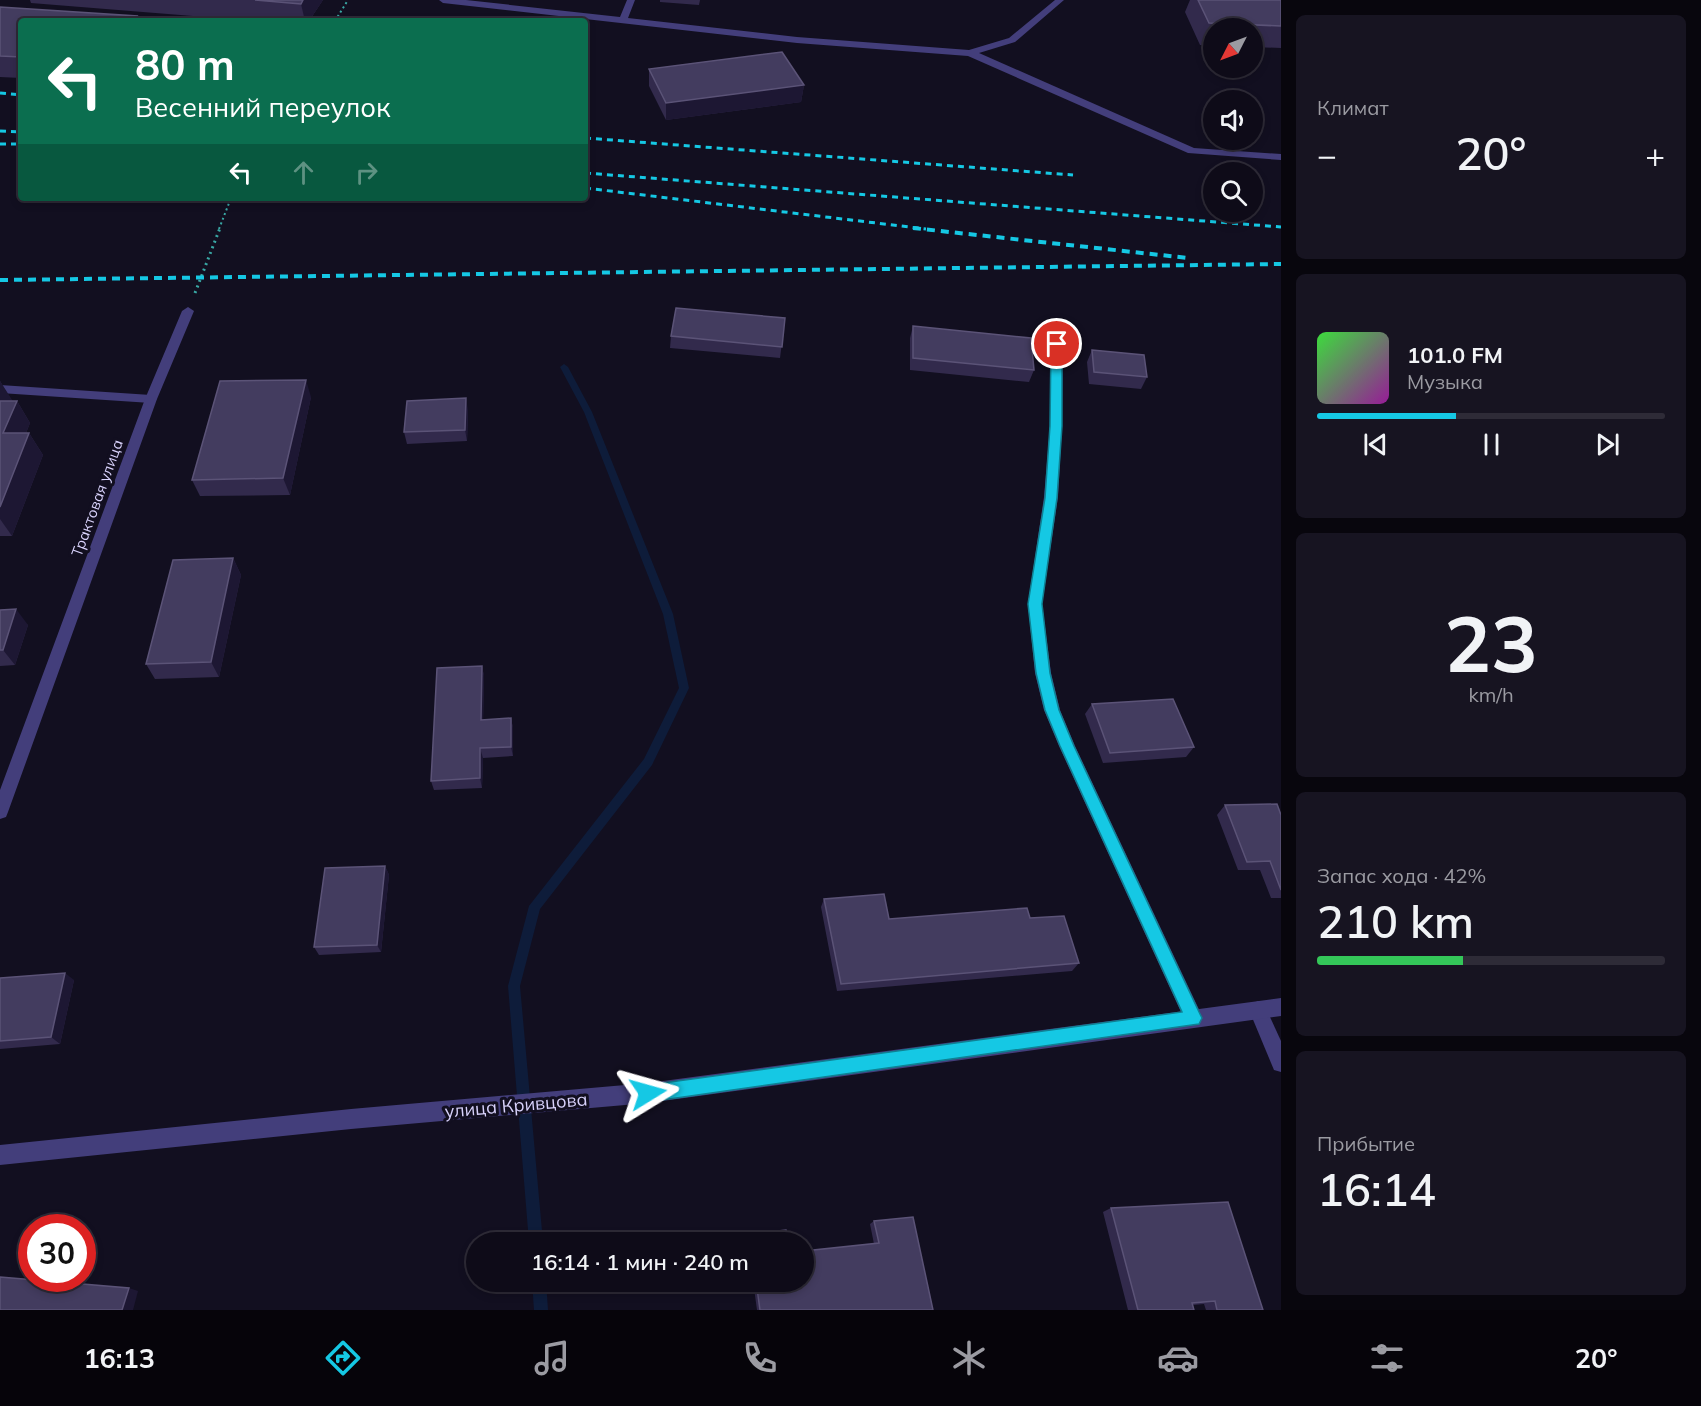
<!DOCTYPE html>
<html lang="ru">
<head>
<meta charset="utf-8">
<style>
  :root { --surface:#0e0b18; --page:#171421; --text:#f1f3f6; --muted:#9b9ba2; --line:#2e2b37; --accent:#15c8e4 }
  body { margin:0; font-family:Mulish,sans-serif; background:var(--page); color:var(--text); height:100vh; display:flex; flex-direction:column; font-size:22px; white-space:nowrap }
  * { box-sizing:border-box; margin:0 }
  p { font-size:20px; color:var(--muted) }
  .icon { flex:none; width:33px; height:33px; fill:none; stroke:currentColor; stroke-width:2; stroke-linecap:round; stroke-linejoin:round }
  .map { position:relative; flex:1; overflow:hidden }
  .side { display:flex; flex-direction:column; gap:15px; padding:15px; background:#08060d; width:420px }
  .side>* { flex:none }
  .banner { position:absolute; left:18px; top:18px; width:570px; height:183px; border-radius:6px; box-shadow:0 3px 9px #0003,0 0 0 2px var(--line); background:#0b6e4f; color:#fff; overflow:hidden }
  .needle { width:39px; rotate:228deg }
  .fabs { position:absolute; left:1203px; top:18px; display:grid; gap:12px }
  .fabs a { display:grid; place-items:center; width:60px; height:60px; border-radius:50%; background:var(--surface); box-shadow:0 3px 9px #0003,0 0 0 2px var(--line); font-size:30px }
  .speed { position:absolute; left:18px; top:1214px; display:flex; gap:12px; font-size:30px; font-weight:700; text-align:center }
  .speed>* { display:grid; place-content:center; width:78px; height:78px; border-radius:50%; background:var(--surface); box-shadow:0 3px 9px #0003,0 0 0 2px var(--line); line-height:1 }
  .speed .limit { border:9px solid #d22; background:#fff; color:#111 }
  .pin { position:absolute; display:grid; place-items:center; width:51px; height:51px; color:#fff; margin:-26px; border:3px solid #fff; border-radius:50%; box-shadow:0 2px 6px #0007 }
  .me { position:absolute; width:66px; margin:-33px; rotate:82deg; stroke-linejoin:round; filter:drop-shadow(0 0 4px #0008) }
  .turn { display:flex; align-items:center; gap:21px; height:126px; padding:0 18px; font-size:27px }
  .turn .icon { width:78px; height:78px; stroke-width:2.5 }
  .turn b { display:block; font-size:42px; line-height:51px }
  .lanes { display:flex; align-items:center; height:57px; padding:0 18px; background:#0003; justify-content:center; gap:30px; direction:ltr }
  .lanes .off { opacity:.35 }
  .big { font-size:45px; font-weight:600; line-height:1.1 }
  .side .widget { flex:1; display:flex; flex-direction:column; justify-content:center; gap:9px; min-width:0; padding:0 21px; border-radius:9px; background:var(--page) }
  .side .dial { align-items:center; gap:0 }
  .dial b { font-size:78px; line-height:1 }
  .song { display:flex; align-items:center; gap:18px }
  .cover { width:72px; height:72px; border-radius:9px; background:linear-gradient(135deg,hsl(120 70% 55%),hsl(300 70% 35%)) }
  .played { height:6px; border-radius:3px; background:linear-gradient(90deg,var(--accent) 40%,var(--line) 40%) }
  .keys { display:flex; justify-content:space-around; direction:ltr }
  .heat { display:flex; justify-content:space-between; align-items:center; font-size:33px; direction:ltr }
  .charge { height:9px; border-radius:4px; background:linear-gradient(90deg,#34c759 42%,var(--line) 0) }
  .trip { position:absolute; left:466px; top:1232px; width:348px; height:60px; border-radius:30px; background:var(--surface); box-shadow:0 3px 9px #0003,0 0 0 2px var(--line); font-weight:600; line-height:60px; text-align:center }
  .tabs { display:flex; height:96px; justify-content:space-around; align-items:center; background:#06040a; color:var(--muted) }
  .tabs .icon { width:42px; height:42px }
  .tabs .active { color:var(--accent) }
  .tabs b { font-size:27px; color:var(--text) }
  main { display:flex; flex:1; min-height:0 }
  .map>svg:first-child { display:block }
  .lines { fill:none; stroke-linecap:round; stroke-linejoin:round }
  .stream { fill:#0e1c3a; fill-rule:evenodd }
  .path-far1 { stroke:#39a8a5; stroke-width:2; stroke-dasharray:2 3; stroke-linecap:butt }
  .path { stroke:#39a8a5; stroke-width:3; stroke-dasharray:2 4; stroke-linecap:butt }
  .service { fill:#433e7b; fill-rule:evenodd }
  .minor { fill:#433e7b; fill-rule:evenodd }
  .rail-far1 { stroke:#15c8e4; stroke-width:3; stroke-dasharray:6 5; stroke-linecap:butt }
  .rail { stroke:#15c8e4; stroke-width:4; stroke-dasharray:8 6; stroke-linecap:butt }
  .wall { fill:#322a4c }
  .shaded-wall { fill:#1d1733 }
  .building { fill:#433c5f; stroke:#5b5377; stroke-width:1.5 }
  .route { fill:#15c8e4; stroke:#0e8294; stroke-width:1.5 }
  .labels { text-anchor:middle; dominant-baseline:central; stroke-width:6; stroke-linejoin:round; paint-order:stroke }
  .street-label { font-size:15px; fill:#d8d2fb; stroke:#120f20 }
  .near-street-label { font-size:18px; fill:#d8d2fb; stroke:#120f20 }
</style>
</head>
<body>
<main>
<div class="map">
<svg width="1281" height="1310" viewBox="0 0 1281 1310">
  <rect width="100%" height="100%" fill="#120f20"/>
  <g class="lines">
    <g class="stream">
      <polygon points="564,364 568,367 592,412 673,614 689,688 652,765 540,909 520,986 543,1242 529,1242 508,986 529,906 644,759 679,688 663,614 584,412 560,367"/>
      <polygon points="532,1281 546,1281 548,1310 534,1310"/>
    </g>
    <g class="path-far1">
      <polyline points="335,21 348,0"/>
      <polyline points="219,229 231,198"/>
    </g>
    <polyline class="path" points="195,293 220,228"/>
    <g class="service">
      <polygon points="439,0 466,0 620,17 627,0 635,0 628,18 797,37 969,50 1009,38 1055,0 1064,0 1015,42 979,53 1194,148 1281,154 1281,160 1188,153 968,56 797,43 443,3"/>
      <polygon points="1057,340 1063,344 1062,426 1058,497 1042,604 1051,673 1060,710 1075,746 1203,1018 1201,1025 1194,1027 1187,1025 1059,746 1044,710 1035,673 1028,604 1044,497 1050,426 1051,344"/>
      <polygon points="0,385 151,395 157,399 151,403 0,393"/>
      <polygon points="1258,1001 1264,1004 1281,1041 1281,1072 1274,1070 1249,1010 1252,1004"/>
    </g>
    <g class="minor">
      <polygon points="188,307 194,311 157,399 8,812 6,817 0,819 0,790 145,399 182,311"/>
      <polygon points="1281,998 1281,1016 648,1103 351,1129 0,1165 0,1145 351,1109 648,1083"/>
    </g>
    <g class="rail-far1">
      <polyline points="0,93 21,95"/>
      <polyline points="0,131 21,132"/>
      <polyline points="585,138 1073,175"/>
      <polyline points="0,144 21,144"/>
      <polyline points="585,173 1281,227"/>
      <polyline points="585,188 926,229"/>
    </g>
    <g class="rail">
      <polyline points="913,228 1188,258"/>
      <polyline points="0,280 1281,264"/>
    </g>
  </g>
  <g class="wall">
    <polygon points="30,0 323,0 309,21 255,21 31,3"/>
    <polygon points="660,0 700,0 699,5 660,2"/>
    <polygon points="1190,0 1281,0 1281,48 1252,47 1252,28 1214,28 1214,45 1200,45 1185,12"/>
    <polygon points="0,7 21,21 21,78 0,77"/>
    <polygon points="649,69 804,85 801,102 666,120 649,86"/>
    <polygon points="785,318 780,358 670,348 671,336"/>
    <polygon points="913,326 1034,370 1029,382 910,370 910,338"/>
    <polygon points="1092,350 1147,377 1141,389 1089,384 1087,362"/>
    <polygon points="0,381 12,401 17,401 30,423 26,433 29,433 43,455 12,536 0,536"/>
    <polygon points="311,397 290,495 200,496 192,480"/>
    <polygon points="468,410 467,441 407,444 404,432"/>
    <polygon points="233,558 241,575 219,677 155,679 146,664"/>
    <polygon points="0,610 28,625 15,665 0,666"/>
    <polygon points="482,666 484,676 483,720 511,718 513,728 513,756 483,758 482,788 434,790 431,781"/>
    <polygon points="1092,704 1194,747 1186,757 1103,763 1085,714"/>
    <polygon points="1225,805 1281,815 1281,898 1271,898 1260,870 1238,870 1217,815"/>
    <polygon points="385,866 389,875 381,952 319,955 314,947"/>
    <polygon points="824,899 889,919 1030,918 1079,963 1072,971 837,991 821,907"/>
    <polygon points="0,978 74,980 60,1044 0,1049"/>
    <polygon points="1111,1208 1263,1310 1206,1310 1204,1304 1193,1305 1194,1310 1128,1310 1103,1212"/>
    <polygon points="874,1221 933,1310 757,1310 753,1281 804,1281 874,1244 870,1224"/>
    <polygon points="750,1234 788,1242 748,1242 748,1237"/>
  </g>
  <g class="shaded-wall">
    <polygon points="303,0 323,0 309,21 305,21 301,4"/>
    <polygon points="804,85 801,102 666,120 666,103"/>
    <polygon points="306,380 311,397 290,495 283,478"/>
    <polygon points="0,381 14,403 0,415"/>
    <polygon points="466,398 468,410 467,441 465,430"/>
    <polygon points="17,401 30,423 17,455 3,433"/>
    <polygon points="29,433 43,455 12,536 0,519 0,507"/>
    <polygon points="233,558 241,575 219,677 211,662"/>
    <polygon points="16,609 28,625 15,665 3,650"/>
    <polygon points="482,666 484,676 483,730 481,720"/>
    <polygon points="511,718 513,728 513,756 511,747"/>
    <polygon points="480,748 483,758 482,788 480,778"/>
    <polygon points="385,866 389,875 381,952 377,945"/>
    <polygon points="65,973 74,980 60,1044 51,1037"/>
    <polygon points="129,1288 138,1291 133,1310 122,1310"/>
  </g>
  <g class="building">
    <polygon points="255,0 303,0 301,4"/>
    <polygon points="1198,0 1281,0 1281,26 1209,23"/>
    <polygon points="0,7 137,16 133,21 21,21 21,57 0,56"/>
    <polygon points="547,18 547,21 500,21 500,19"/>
    <polygon points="782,52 804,85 666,103 649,69"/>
    <polygon points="676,308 785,318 782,347 671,336"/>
    <polygon points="913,326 1031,338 1034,370 913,358"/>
    <polygon points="1092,350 1144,355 1147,377 1094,372"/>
    <polygon points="306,380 283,478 192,480 220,381"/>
    <polygon points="466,398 465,430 404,432 407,401"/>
    <polygon points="0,401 17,401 3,433 29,433 0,507"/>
    <polygon points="233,558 211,662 146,664 173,560"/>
    <polygon points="16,609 3,650 0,650 0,610"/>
    <polygon points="482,666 481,720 511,718 511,747 480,748 480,778 431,781 437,668"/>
    <polygon points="1173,699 1194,747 1110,753 1092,704"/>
    <polygon points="1277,804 1281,815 1281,890 1270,861 1247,862 1225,805"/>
    <polygon points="385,866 377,945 314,947 325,868"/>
    <polygon points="884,894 889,919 1027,908 1030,918 1064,916 1079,963 841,984 824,899"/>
    <polygon points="65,973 51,1037 0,1041 0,978"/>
    <polygon points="1228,1202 1263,1310 1217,1310 1215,1301 1192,1303 1194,1310 1138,1310 1111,1208"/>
    <polygon points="913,1217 933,1310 760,1310 756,1281 804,1281 804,1251 879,1243 874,1221"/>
    <polygon points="786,1230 788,1242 751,1242 750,1234"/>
    <polygon points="0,1277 129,1288 122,1310 0,1310"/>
  </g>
  <polygon class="route" points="1057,340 1062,344 1062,426 1057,498 1042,604 1050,673 1059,710 1074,746 1199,1012 1202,1018 1199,1024 648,1102 641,1100 639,1093 641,1087 648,1085 1182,1012 1060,746 1045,710 1036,673 1028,604 1045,498 1050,426 1051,344"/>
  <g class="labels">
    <g class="street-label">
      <text transform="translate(97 498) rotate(-70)">Трактовая улица</text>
    </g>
    <g class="near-street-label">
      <text transform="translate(516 1105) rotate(-5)">улица Кривцова</text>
    </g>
  </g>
</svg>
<div class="fabs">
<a><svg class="needle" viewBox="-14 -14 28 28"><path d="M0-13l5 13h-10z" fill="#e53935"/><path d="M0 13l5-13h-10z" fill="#9b9ba2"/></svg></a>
<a><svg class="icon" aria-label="sound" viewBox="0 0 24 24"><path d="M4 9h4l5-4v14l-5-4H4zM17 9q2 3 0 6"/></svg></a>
<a><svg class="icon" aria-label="search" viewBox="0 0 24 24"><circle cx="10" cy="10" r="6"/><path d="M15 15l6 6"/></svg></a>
</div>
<div class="speed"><div class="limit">30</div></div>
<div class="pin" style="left:1057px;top:344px;background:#d93025"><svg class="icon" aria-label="arrive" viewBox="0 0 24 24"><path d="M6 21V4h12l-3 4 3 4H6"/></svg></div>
<svg class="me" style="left:648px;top:1093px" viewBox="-20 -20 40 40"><path d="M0-17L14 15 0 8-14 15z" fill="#15c8e4" stroke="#fff" stroke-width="4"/></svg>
<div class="trip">16:14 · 1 мин · 240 m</div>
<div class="banner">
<div class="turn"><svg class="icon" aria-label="left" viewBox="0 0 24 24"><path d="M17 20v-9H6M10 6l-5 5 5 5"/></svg><div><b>80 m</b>Весенний переулок</div></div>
<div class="lanes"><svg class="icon" aria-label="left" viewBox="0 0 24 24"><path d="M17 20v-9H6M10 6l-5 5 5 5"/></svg><svg class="icon off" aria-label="ahead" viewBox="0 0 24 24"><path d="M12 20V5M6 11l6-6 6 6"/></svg><svg class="icon off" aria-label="right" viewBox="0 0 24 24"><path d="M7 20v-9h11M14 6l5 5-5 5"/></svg></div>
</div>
</div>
<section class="side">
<div class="widget"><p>Климат</p>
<div class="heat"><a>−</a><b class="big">20°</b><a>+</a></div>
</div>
<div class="widget">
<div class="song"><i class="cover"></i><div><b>101.0 FM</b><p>Музыка</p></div></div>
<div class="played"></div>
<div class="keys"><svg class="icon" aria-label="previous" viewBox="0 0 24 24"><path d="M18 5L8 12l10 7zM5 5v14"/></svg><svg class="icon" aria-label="pause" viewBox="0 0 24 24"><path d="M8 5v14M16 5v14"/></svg><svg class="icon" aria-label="next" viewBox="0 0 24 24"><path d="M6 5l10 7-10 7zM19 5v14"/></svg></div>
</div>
<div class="widget dial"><b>23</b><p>km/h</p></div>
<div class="widget"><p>Запас хода · 42%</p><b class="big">210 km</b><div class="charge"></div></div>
<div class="widget"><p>Прибытие</p><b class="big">16:14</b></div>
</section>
</main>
<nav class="tabs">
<b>16:13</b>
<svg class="icon active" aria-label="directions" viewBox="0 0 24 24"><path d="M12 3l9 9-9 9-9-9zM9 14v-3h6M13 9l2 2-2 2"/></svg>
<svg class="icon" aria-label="music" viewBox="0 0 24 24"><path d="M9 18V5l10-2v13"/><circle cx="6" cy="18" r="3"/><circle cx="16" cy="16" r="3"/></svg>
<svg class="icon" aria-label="phone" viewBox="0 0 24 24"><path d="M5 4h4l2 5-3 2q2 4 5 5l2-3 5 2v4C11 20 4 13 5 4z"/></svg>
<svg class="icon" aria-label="climate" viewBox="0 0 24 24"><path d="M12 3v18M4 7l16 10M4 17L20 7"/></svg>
<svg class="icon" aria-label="car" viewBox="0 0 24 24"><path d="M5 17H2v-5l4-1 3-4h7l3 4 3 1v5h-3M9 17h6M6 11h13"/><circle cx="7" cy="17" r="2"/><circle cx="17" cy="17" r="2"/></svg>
<svg class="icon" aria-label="filters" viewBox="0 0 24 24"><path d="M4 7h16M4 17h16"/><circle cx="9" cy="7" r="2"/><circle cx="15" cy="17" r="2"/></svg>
<b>20°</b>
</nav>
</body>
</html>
